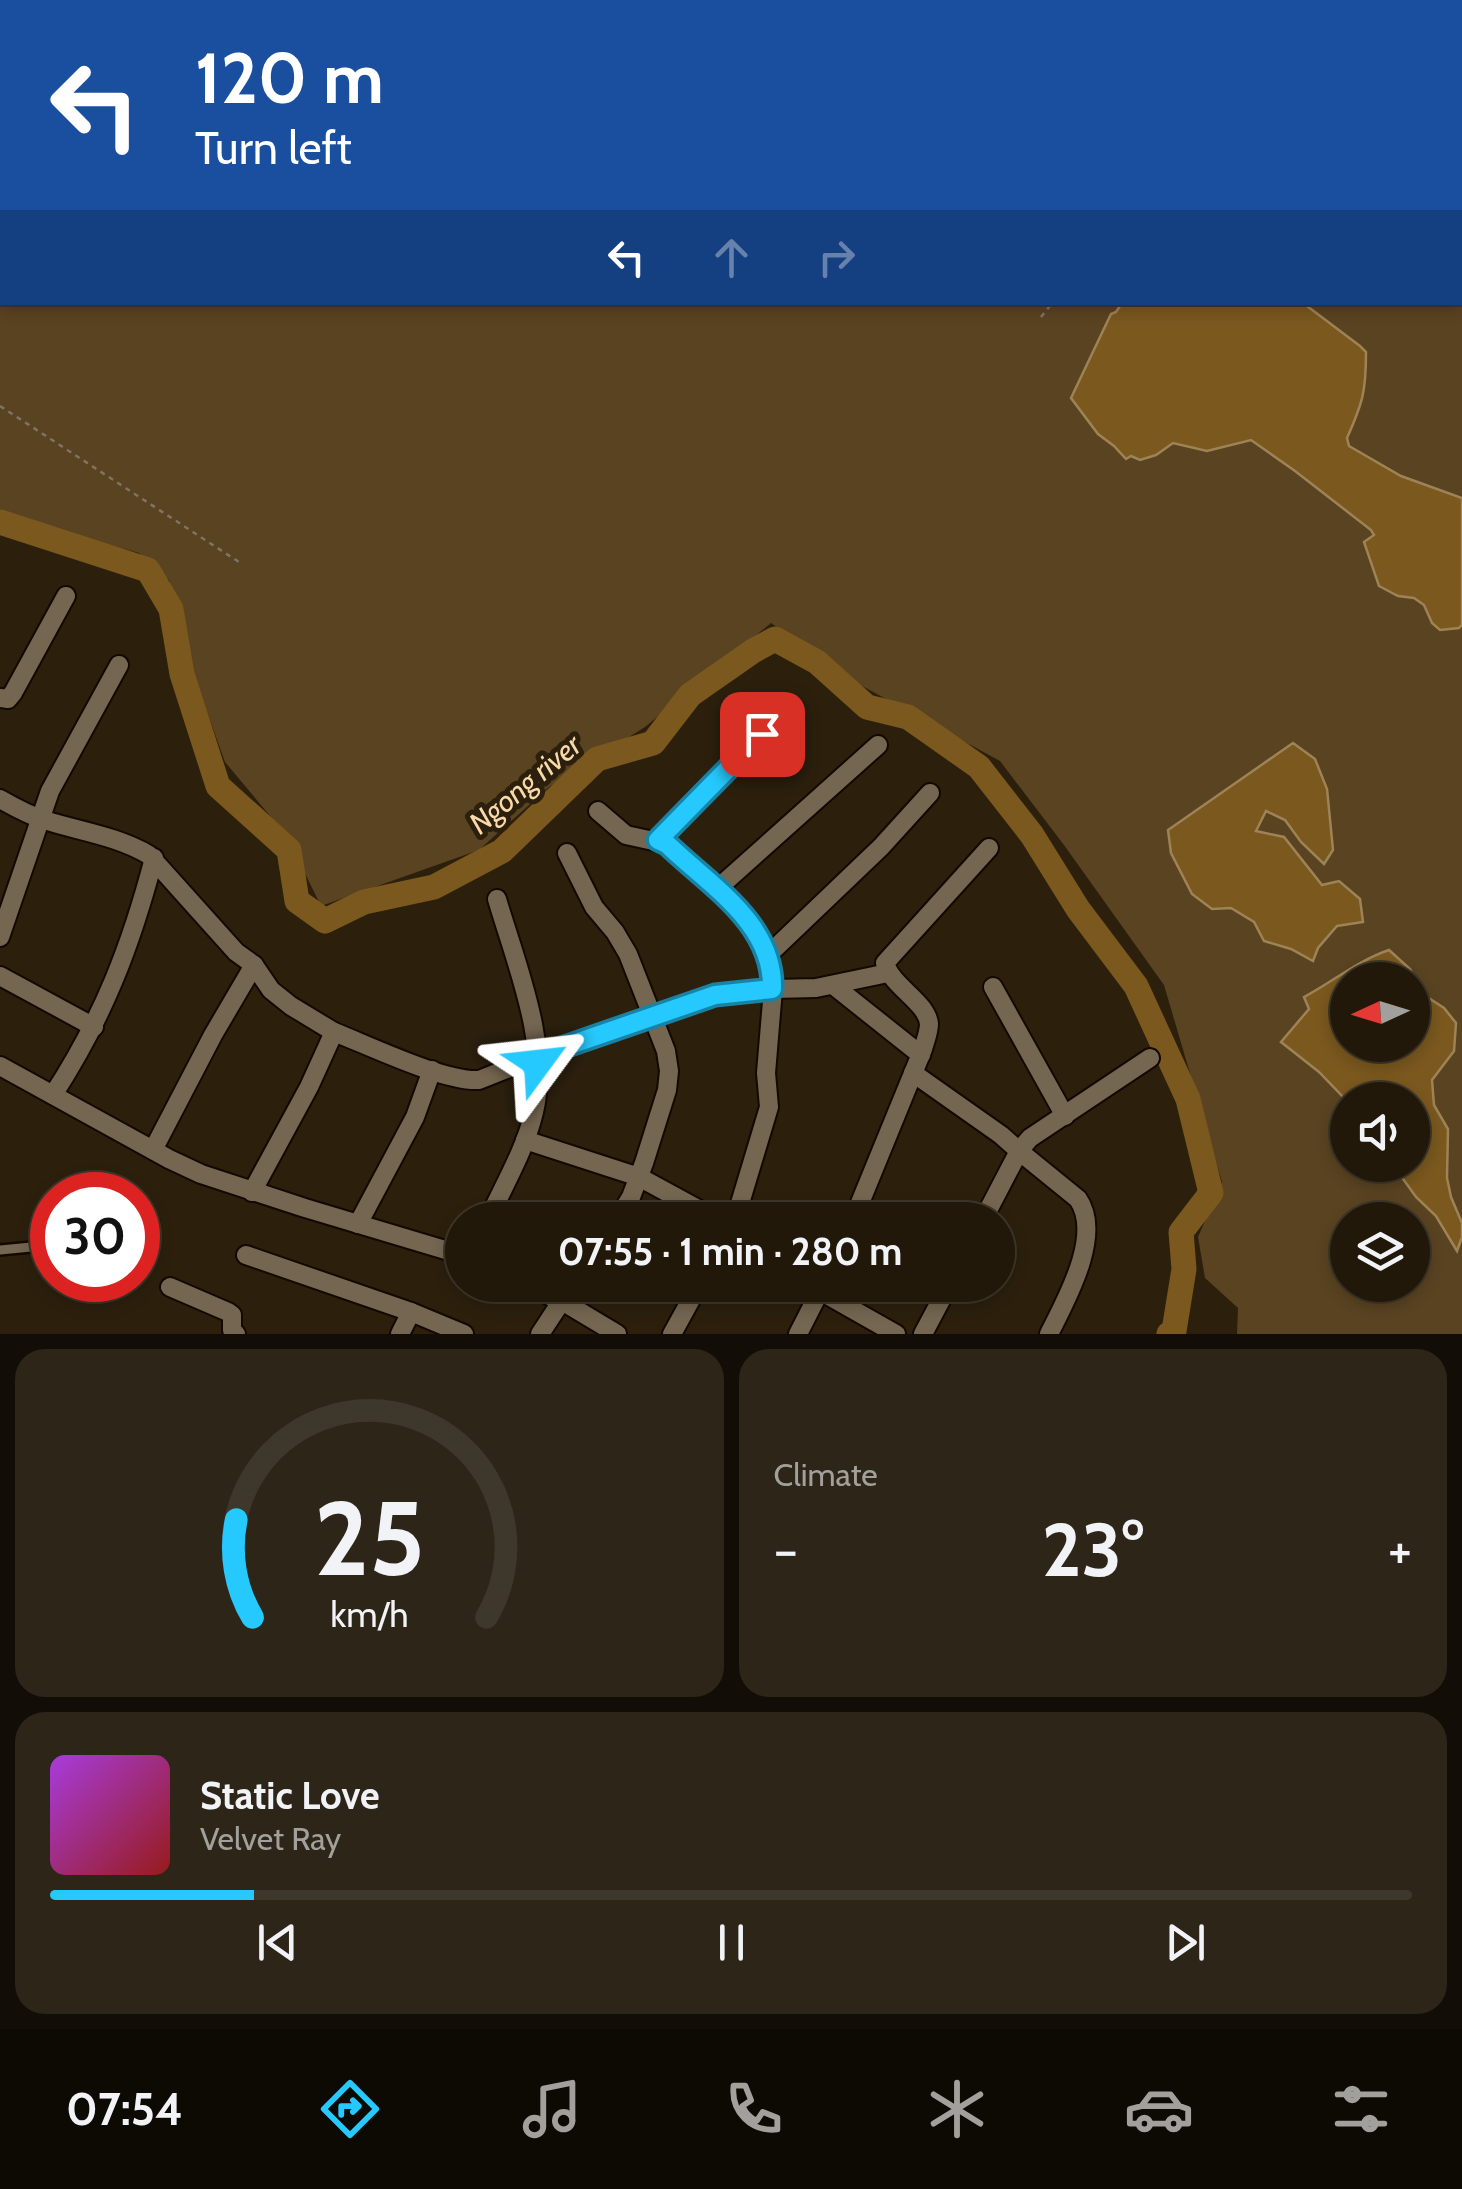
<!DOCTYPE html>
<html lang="en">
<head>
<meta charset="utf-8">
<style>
  :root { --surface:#21180a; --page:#2d2518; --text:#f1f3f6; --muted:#a2a09c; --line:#3e372b; --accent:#26c9fe }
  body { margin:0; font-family:Cabin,sans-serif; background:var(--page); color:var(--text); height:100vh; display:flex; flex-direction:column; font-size:38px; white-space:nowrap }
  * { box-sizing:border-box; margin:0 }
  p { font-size:32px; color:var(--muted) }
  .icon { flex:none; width:55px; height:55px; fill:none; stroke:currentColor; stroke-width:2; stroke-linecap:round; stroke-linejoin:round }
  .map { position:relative; height:1334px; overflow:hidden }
  .drawer { display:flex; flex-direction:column; gap:15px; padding:15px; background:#120d06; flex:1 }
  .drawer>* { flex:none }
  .guide { position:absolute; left:0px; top:0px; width:1462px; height:305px; box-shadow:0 5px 15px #0003,0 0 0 2px var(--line); background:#1a4fa0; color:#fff; overflow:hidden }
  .needle { width:65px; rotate:266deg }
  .fabs { position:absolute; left:1330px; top:962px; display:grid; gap:20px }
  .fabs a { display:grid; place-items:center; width:100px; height:100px; border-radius:50%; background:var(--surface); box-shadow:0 5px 15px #0003,0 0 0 2px var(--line); font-size:50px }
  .speed { position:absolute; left:30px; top:1172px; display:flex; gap:20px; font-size:50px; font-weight:700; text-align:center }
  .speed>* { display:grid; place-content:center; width:130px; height:130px; border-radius:50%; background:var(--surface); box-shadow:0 5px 15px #0003,0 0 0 2px var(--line); line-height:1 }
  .speed .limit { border:15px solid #d22; background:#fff; color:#111 }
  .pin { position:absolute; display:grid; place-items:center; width:85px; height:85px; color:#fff; margin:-42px; border-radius:20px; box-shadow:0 5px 15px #0006 }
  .me { position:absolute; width:110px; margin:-55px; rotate:60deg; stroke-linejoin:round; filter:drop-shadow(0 0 8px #0008) }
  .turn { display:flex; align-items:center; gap:35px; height:210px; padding:0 30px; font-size:45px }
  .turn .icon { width:130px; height:130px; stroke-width:2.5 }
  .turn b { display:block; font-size:70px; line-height:85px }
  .lanes { display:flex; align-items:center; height:95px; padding:0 30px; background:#0003; justify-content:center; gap:50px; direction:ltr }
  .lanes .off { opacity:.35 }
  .big { font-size:75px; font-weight:700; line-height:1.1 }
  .drawer .tile { flex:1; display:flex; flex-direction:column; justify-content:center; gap:15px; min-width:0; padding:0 35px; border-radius:30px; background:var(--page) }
  .drawer .dial { align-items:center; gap:0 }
  .dial svg { height:260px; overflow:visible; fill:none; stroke:var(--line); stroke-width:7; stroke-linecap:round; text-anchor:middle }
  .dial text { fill:var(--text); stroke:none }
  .song { display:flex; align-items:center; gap:30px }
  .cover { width:120px; height:120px; border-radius:15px; background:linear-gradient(135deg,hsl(280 70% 55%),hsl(0 70% 35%)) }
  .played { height:10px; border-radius:5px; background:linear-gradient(90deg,var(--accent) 15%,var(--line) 15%) }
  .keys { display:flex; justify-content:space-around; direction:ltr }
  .heat { display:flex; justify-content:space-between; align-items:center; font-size:55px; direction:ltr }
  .drawer .tiles { flex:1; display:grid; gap:15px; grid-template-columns:1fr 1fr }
  .tile:last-child { grid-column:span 2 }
  .trip { position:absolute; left:445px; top:1202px; width:570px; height:100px; border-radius:50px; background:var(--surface); box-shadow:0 5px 15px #0003,0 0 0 2px var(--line); font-weight:700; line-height:100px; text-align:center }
  .dock { display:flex; height:160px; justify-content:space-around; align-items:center; background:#0d0a04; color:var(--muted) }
  .dock .icon { width:70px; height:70px }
  .dock .current { color:var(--accent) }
  .dock b { font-size:45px; color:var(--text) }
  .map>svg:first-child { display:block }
  .green { fill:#594321; fill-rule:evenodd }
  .water { fill:#7a581e; stroke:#9d8356; stroke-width:2.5; fill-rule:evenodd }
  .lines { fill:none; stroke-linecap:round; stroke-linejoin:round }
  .river { stroke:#7a581e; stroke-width:25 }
  .service-casing { stroke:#140900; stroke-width:14 }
  .minor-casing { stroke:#140900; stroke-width:22 }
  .path { stroke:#7f7464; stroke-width:2.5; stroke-dasharray:5 5; stroke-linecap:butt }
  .service { stroke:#746651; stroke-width:9 }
  .minor { stroke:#746651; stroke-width:18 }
  .route-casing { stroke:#1983a5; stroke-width:25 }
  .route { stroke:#26c9fe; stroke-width:18 }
  .labels { text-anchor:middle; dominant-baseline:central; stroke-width:10; stroke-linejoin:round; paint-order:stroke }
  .water-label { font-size:30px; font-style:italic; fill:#f8d9aa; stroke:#2c200d }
</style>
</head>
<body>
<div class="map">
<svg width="1462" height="1334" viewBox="0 0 1462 1334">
  <rect width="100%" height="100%" fill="#2c200d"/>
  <path class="green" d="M0,0H1462V1334H1237L1238,1308L1205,1278L1198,1237L1222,1182L1164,985L1064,845L1000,761L864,687L771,623L645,727L549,787L479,850L321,906L286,835L225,762L193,673L169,580L139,553L0,515ZM2,2H1460V302H2ZM1348,980H1412V1045H1348ZM1348,1100H1412V1165H1348ZM1348,1220H1412V1285H1348Z"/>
  <g class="water">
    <path d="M1122,303H1303L1360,346L1366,352C1366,391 1363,402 1347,438L1349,446L1401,476L1462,498V625L1459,628L1440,630L1432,623L1424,605L1414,598L1398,596L1379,586L1364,542L1374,535L1371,530L1295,471L1251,440L1207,451L1173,443L1156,455L1140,460L1131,456L1126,459L1114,446L1098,434L1071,398L1111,314L1116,312Z"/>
    <polygon points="1293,743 1315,759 1327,789 1333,850 1324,864 1301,842 1285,820 1266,811 1256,831 1284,837 1322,885 1339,881 1360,899 1363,922 1337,926 1318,948 1313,961 1291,949 1264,941 1254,922 1231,908 1212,909 1192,894 1171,853 1168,830"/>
    <path d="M1389,950L1410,969L1421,993L1444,1008L1456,1023L1454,1051L1432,1080L1434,1105L1448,1129L1447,1178L1451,1197L1462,1223V1237L1457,1251L1436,1216L1416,1197L1393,1165H1412V1100L1347,1101L1319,1072L1281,1042L1309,1009L1304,997C1332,982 1359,960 1389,950ZM1348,980H1412V1045H1348Z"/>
  </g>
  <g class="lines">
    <polyline class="river" points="0,522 148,570 171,609 182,674 218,786 289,850 297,901 325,921 364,902 434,887 502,851 597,759 653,743 690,695 753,651 775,639 817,662 867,707 908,717 979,767 1032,835 1078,909 1136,986 1188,1099 1211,1193 1181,1232 1184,1269 1174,1331 1169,1334"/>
    <defs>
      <polyline id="service" points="0,1250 52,1245"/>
      <g id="minor">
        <polyline points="1309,0 1310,2"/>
        <polyline points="1395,0 1397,2"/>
        <polyline points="294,2 297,0"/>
        <polyline points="1460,91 1462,93"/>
        <polyline points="0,230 2,228"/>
        <polyline points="1460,230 1462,233"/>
        <polyline points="0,698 8,699 13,693 66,596"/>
        <path d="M0,799C14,807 29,815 44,820C79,831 117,836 149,855L236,952L254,965L271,990L291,1006L334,1032"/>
        <polyline points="598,811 626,835 667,844 740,911 751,924 770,961 773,989 766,1073 769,1107 735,1220"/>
        <polyline points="658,840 789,707"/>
        <polyline points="567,853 594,907 615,932 628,954 666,1051 669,1071 667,1090 644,1163 631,1197 617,1220"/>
        <polyline points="717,889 878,745"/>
        <polyline points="0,937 50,791 119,665"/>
        <polyline points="768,955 881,847 930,793"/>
        <polyline points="0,976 94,1027"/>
        <polyline points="833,985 921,1055"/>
        <polyline points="993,987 1065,1116"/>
        <polyline points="0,1066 169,1159 201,1174 305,1208 462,1255"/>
        <polyline points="913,1073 1001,1135 1019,1151 983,1220"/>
        <path d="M53,1095C103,1018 131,946 154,858"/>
        <polyline points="525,1140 639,1177 718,1220"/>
        <polyline points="153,1150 213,1035 254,965"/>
        <path d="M252,1192L309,1087L334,1032C370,1046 444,1082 479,1080L577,1041L715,995L773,989L816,988L888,973"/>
        <path d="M488,1220C504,1185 525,1150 534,1112C550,1044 516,964 497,899"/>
        <path d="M853,1220L923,1049C925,1042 929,1032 929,1024C927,1002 892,987 885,963L989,848"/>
        <polyline points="358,1224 415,1117 432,1070"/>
        <polyline points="246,1255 411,1312 464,1334"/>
        <polyline points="527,1285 567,1304 617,1334"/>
        <polyline points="170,1287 228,1312 232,1315 232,1330 236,1334"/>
        <polyline points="820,1291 896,1334"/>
        <polyline points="567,1304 583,1285"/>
        <polyline points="400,1334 411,1312"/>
        <polyline points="540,1334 561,1302"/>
        <polyline points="672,1334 699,1285"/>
        <polyline points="798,1334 823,1285"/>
        <polyline points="923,1334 949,1285"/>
        <path d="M1049,1334C1066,1300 1103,1235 1078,1199L1019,1151L1030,1138L1150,1058"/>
      </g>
    </defs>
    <use href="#service" class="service-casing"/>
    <use href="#minor" class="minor-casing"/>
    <g class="path">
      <polyline points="1041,317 1053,302"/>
      <polyline points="0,406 242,564"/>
    </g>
    <use href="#service" class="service"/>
    <use href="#minor" class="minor"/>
  </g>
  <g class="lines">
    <defs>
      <path id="route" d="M538,1063V1056L715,995L772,989C774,923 709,885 667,844L658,840L762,734"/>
    </defs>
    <use href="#route" class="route-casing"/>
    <use href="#route" class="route"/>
  </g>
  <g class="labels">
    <g class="water-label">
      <text transform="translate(525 784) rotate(-40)">Ngong river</text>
    </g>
  </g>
</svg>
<div class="fabs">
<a><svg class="needle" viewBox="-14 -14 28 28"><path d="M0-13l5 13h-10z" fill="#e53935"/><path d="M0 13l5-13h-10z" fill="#a2a09c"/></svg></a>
<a><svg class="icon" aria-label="sound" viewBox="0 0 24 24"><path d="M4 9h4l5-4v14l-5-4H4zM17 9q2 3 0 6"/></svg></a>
<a><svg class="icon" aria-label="layers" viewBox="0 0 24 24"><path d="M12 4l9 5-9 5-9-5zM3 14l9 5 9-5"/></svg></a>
</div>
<div class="speed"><div class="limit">30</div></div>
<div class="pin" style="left:762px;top:734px;background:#d93025"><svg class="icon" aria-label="arrive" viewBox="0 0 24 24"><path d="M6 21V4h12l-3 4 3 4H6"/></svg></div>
<svg class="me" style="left:538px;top:1063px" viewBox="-20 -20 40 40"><path d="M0-17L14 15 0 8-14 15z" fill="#26c9fe" stroke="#fff" stroke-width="4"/></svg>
<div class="trip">07:55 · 1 min · 280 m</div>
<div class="guide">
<div class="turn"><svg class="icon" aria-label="left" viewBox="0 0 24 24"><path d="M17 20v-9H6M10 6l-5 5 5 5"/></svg><div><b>120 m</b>Turn left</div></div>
<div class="lanes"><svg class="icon" aria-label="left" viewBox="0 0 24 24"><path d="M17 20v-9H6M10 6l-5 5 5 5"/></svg><svg class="icon off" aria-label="ahead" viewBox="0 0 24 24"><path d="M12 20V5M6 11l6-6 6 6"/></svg><svg class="icon off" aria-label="right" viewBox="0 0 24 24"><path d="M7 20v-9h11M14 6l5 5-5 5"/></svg></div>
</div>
</div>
<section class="drawer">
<div class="tiles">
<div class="tile dial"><svg viewBox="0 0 100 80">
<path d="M14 69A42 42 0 1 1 86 69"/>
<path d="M14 69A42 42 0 0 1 9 39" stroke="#26c9fe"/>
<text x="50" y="56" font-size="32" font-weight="700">25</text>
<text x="50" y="72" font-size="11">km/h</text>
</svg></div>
<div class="tile"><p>Climate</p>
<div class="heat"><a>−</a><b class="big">23°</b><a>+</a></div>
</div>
<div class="tile">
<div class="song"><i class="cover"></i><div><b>Static Love</b><p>Velvet Ray</p></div></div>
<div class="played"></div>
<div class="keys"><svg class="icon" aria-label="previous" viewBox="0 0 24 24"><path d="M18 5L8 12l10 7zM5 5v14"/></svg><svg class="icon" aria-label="pause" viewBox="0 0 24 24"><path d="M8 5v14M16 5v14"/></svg><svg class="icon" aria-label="next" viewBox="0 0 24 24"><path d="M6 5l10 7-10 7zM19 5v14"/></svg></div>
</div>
</div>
</section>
<nav class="dock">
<b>07:54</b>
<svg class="icon current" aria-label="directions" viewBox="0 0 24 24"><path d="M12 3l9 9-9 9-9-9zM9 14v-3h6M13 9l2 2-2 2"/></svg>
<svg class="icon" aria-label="music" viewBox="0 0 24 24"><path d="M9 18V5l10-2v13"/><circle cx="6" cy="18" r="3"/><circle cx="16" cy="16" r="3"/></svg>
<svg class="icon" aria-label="phone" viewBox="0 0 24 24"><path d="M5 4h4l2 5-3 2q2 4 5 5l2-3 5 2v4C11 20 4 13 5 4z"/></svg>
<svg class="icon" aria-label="climate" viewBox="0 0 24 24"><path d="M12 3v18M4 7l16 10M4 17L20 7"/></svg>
<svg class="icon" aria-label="car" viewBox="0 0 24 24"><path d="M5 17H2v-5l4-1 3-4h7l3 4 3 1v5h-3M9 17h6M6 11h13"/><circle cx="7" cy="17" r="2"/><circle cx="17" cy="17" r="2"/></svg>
<svg class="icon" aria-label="filters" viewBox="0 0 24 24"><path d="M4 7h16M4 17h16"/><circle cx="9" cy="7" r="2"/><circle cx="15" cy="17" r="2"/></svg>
</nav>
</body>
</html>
